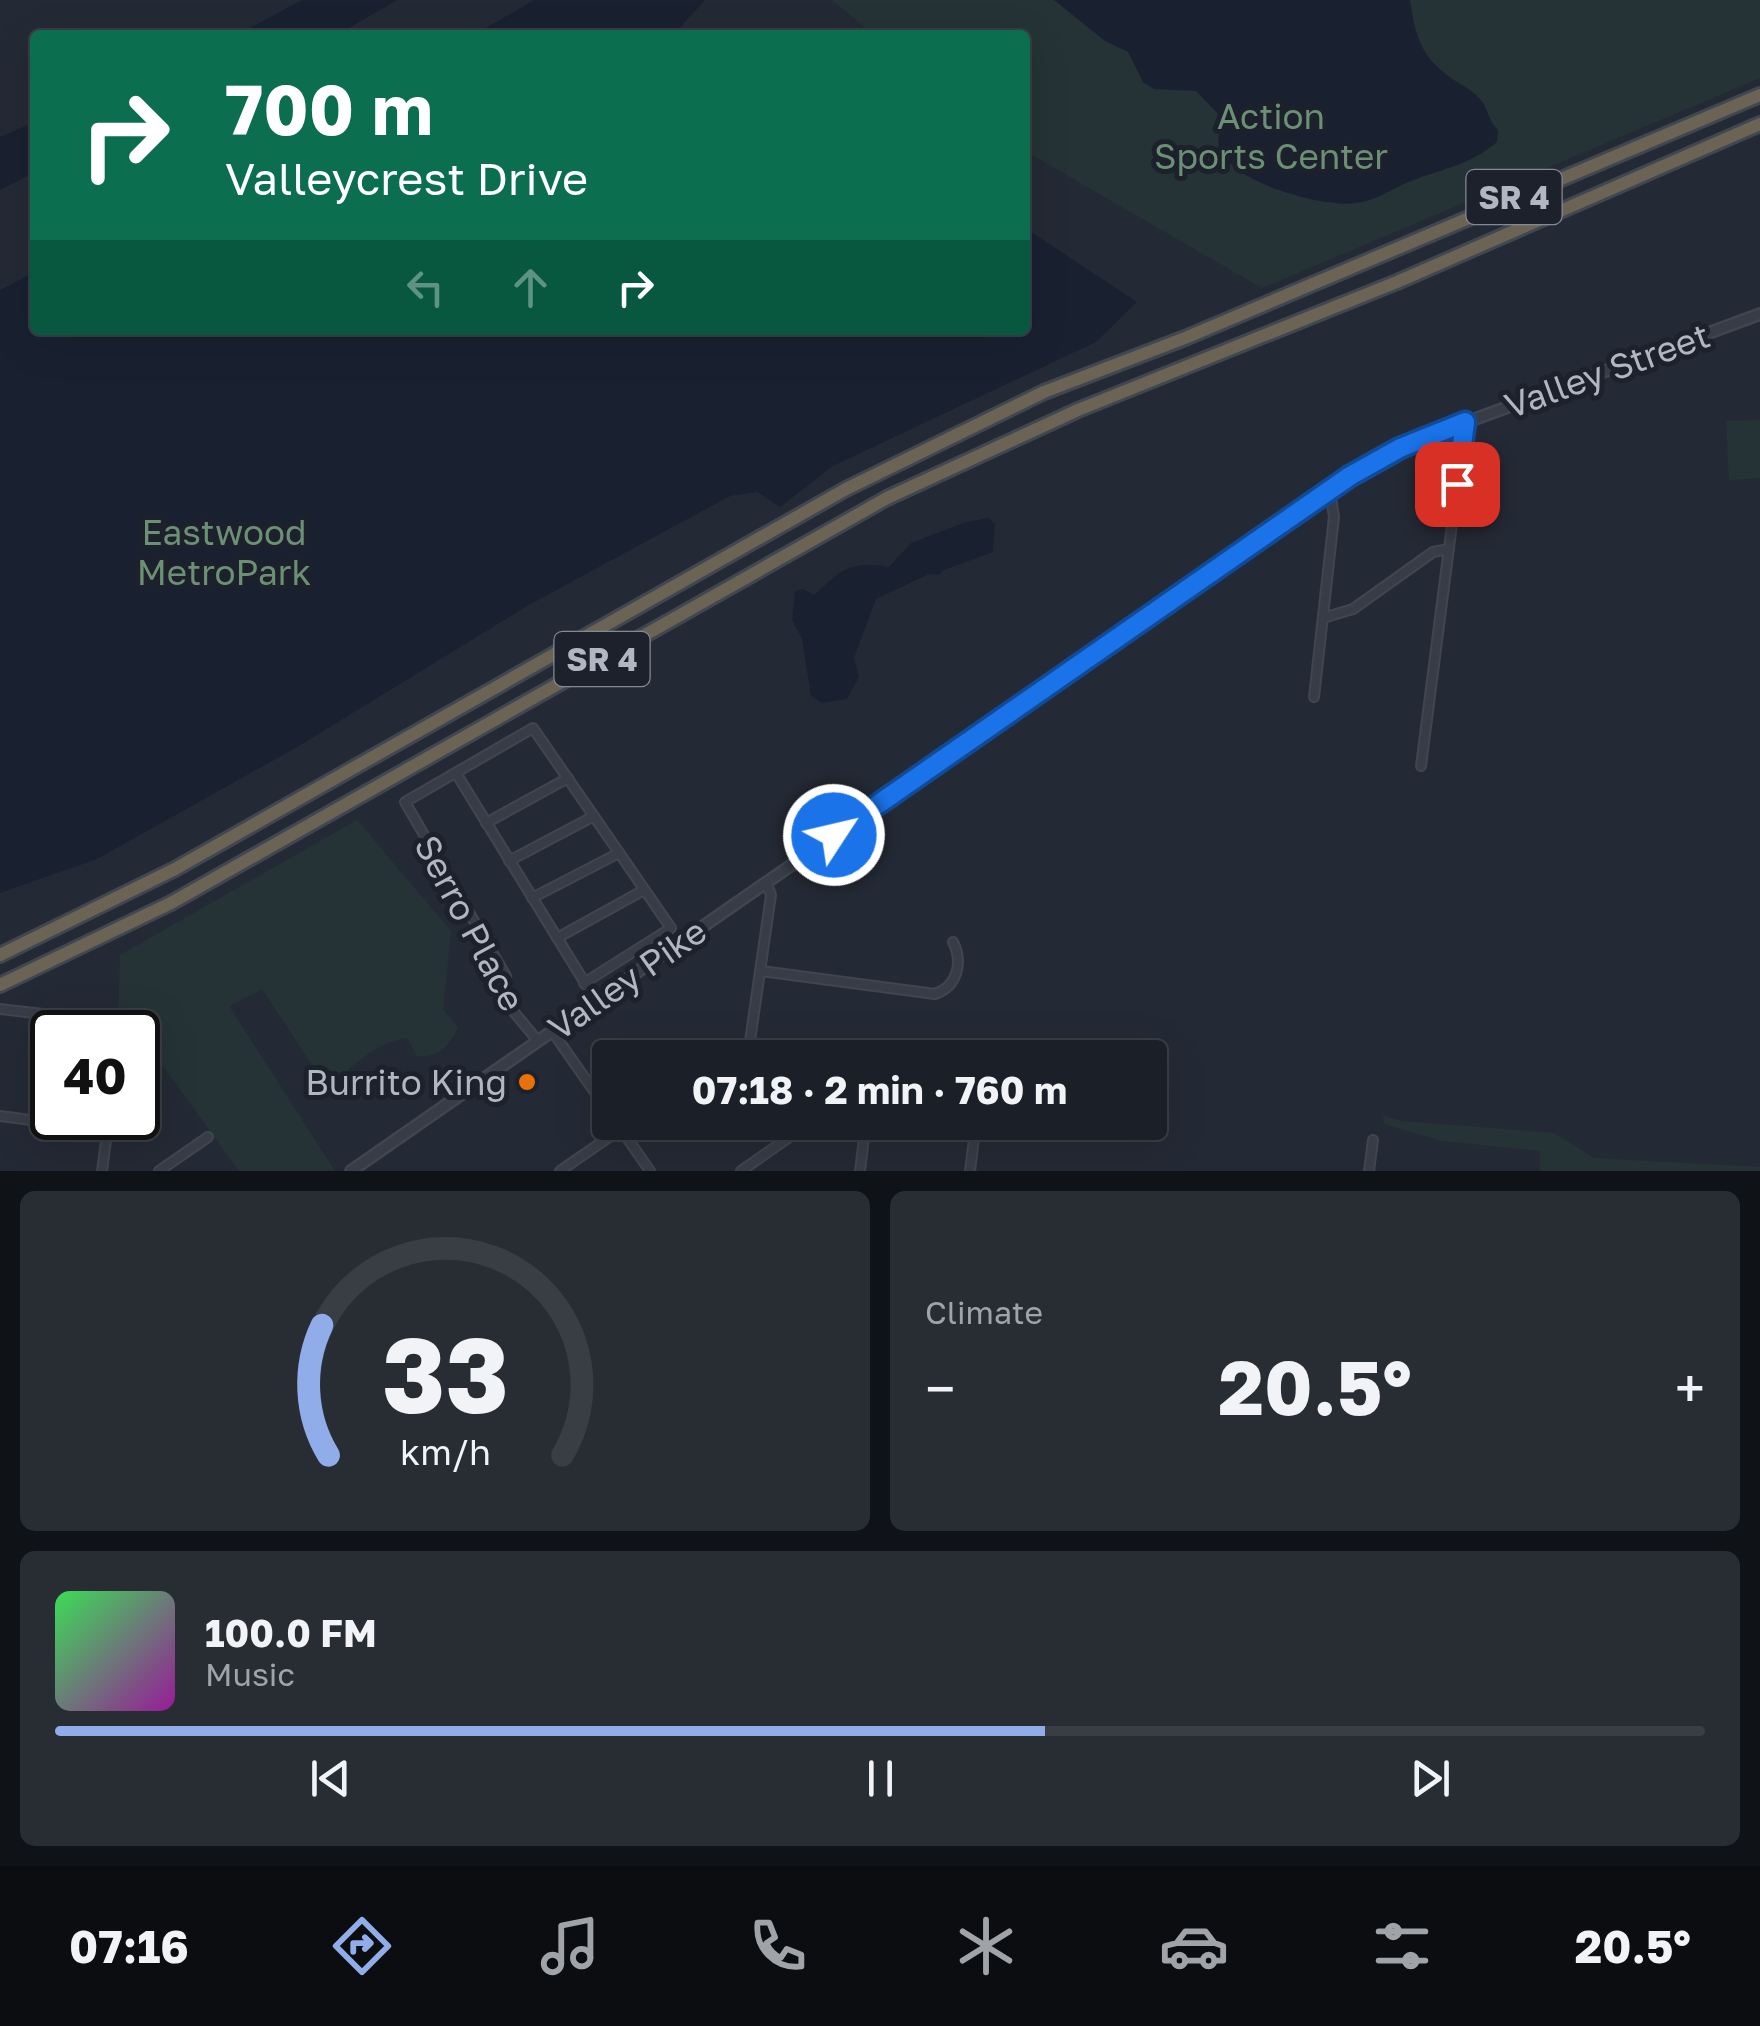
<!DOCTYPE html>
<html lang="en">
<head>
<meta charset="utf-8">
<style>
  :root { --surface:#1b2028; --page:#282d34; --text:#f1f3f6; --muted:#a0a3a8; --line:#393e45; --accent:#90ade9 }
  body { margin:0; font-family:"Golos Text",sans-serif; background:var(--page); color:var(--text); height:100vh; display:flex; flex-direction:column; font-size:38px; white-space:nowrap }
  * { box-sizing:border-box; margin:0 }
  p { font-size:32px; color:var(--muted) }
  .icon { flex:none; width:55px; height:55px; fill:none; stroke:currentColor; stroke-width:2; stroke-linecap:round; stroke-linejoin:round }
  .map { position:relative; height:1171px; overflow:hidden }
  .sheet { display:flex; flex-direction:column; gap:20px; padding:20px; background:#0f1216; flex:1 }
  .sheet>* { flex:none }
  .banner { position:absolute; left:30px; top:30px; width:1000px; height:305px; border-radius:10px; box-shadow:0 10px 40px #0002,0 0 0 2px var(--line); background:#0b6e4f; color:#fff; overflow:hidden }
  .speed { position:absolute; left:30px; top:1010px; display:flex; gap:20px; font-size:50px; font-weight:700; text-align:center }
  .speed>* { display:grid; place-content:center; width:130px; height:130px; border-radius:50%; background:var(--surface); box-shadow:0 10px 40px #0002,0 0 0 2px var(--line); line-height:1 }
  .speed .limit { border:5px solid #111; border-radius:15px; background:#fff; color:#111 }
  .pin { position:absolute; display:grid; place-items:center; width:85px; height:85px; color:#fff; margin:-42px; border-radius:20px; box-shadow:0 5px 15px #0006 }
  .me { position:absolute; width:110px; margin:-55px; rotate:55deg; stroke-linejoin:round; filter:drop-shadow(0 0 8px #0008) }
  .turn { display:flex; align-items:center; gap:35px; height:210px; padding:0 30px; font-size:45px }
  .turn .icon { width:130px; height:130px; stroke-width:2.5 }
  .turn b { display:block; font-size:70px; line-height:85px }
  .lanes { display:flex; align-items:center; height:95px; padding:0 30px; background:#0003; justify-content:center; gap:50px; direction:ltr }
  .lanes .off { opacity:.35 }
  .big { font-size:75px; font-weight:700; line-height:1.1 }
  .sheet .tile { flex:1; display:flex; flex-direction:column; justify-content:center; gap:15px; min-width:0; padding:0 35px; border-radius:15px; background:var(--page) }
  .sheet .dial { align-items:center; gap:0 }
  .dial svg { height:260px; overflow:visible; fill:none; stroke:var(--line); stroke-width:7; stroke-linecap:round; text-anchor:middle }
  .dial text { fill:var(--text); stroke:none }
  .song { display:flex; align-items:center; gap:30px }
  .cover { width:120px; height:120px; border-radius:15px; background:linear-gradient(135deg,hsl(130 70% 55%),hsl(300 70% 35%)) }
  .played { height:10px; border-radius:5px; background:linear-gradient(90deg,var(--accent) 60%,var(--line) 60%) }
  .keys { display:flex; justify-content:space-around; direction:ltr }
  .heat { display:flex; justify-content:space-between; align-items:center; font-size:55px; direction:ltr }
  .sheet .tiles { flex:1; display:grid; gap:20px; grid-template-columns:1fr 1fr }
  .tile:last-child { grid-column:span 2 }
  .trip { position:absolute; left:592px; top:1040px; width:575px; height:100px; border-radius:10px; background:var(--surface); box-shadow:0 10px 40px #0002,0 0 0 2px var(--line); font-weight:700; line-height:100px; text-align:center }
  .dock { display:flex; height:160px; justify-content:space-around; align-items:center; background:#0b0d10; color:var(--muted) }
  .dock .icon { width:70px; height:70px }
  .dock .on { color:var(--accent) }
  .dock b { font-size:45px; color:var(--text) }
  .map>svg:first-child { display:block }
  .green { fill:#253336 }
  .water { fill:#192131 }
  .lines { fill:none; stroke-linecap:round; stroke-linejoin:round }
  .minor-casing { stroke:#40454f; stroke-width:12 }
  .tertiary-casing { stroke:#40454f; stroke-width:14 }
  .motorway-casing { stroke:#414751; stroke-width:18 }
  .minor { stroke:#373c46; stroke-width:8 }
  .tertiary { stroke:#373c46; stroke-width:9 }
  .motorway { stroke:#6b6455; stroke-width:12 }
  .route-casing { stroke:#114b97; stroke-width:25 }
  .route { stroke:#1a73e8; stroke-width:18 }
  .food-dot { fill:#e8710a; stroke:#1c212b; stroke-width:4 }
  .labels { text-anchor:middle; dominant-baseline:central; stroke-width:10; stroke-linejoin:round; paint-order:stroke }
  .shield { fill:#1c212b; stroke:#848a95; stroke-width:2.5 }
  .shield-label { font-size:32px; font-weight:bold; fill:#b1b7c2 }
  .park-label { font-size:35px; fill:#6c9076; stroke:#1c212b }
  .street-label { font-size:35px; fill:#b1b7c2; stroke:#1c212b }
  .poi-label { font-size:35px; fill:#b1b7c2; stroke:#1c212b; text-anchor:end }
</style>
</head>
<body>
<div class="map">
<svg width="1760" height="1171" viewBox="0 0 1760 1171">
  <rect width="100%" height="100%" fill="#242a35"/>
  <g class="green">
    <polygon points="832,0 1760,0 1760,78 1262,288 1025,151 1025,35 874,35"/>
    <polygon points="1760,420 1760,478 1729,480 1726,421"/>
    <path d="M357,820L451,931L443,1009L458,1027C450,1046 438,1058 417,1056L407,1038C375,1042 350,1068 328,1089L262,989L229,1006L335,1171H239L138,1032L118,1024L120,955Z"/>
    <polygon points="1383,1115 1402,1121 1554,1133 1594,1158 1760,1167 1760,1171 1540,1171 1540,1151 1442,1141 1384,1124"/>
  </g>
  <g class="water">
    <polygon points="302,0 397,0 337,35 237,35"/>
    <polygon points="534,0 705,0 673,35 474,35"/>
    <path d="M1054,0H1410C1415,32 1419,54 1447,75C1457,83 1470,88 1479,98C1489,108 1487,120 1498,130L1497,142C1471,165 1438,170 1406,183C1390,190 1374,201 1357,203C1324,208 1232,183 1220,149C1216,139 1220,129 1223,119L1196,91L1154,89L1143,82L1128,52L1105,41Z"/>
    <polygon points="35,122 35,172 0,190 0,137"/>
    <polygon points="1025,228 1137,302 1096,342 833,466 780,507 757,492 730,496 527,606 299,746 97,859 0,893 0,290 35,272 35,330 1025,330"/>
    <path d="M988,518L995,524L993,552L944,570L939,575L929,574L876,599L854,658L859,677L847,699L822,703L811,696L802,639L792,620L795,591L803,589L814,595C843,568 850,561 889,567L911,543L966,522Z"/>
  </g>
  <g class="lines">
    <defs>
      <g id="minor">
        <polyline points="1323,618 1353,609 1433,552 1449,549"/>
        <polyline points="1314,697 1334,517 1330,490"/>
        <polyline points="1421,766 1465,423"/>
        <polyline points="456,773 596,1001"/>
        <polyline points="486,823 568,778"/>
        <polyline points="509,861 594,816"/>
        <polyline points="532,898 619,853"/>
        <polyline points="557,938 644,890"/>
        <path d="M761,971L935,994C958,986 963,962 953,942"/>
        <polyline points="0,1009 102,1021 118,1032"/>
        <polyline points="552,1031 610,1114"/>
        <polyline points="538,1041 503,999 506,976 405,802 533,728 671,928 584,983"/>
        <polyline points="750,1041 771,895 766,882"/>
        <polyline points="750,1041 758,1051 783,1058"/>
        <polyline points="725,1058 750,1041"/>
        <polyline points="0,1116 107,1130"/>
        <polyline points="616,1122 650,1171"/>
        <polyline points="102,1171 109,1118"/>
        <polyline points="159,1171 208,1137"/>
        <polyline points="560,1171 631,1122"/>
        <polyline points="741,1171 811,1122"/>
        <polyline points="860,1171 866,1122"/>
        <polyline points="970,1171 976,1122"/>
        <polyline points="1369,1171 1373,1140"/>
      </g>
      <polyline id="tertiary" points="351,1171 1350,477 1410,443 1760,314"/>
      <g id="motorway">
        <polyline points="0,955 175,869 846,489 1044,392 1185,338 1760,95"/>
        <polyline points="0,985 171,903 887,498 1078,410 1397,282 1760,124"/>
      </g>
    </defs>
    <use href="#minor" class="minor-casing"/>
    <use href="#tertiary" class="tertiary-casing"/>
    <use href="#motorway" class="motorway-casing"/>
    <use href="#minor" class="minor"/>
    <use href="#tertiary" class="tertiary"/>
    <use href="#motorway" class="motorway"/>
  </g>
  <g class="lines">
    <defs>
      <polyline id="route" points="834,835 1350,476 1400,448 1465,422 1457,484"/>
    </defs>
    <use href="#route" class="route-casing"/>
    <use href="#route" class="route"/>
  </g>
  <circle class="food-dot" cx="527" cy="1082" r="10"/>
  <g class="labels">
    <g class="shield">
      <rect x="1466.5" y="170" width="95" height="54" rx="8"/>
      <rect x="554.5" y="632" width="95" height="54" rx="8"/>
    </g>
    <g class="shield-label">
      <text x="1514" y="197">SR 4</text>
      <text x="602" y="659">SR 4</text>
    </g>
    <g class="park-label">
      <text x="1271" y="116">Action<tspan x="1271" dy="40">Sports Center</tspan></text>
      <text x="224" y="532">Eastwood<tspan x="224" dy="40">MetroPark</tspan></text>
    </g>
    <g class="street-label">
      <text transform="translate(1607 370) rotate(-20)">Valley Street</text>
      <text transform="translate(470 923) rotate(62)">Serro Place</text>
      <text transform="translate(627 979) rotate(-35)">Valley Pike</text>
    </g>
    <g class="poi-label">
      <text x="507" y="1082">Burrito King</text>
    </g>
  </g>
</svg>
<div class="speed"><div class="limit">40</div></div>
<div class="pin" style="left:1457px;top:484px;background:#d93025"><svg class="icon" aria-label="arrive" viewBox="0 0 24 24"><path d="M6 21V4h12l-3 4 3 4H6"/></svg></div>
<svg class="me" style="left:834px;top:835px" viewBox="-20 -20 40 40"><circle r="17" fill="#1a73e8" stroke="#fff" stroke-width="3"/><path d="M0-11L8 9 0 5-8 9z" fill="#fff"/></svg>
<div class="trip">07:18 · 2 min · 760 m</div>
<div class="banner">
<div class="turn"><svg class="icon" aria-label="right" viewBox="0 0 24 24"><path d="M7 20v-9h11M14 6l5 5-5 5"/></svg><div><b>700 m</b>Valleycrest Drive</div></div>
<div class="lanes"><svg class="icon off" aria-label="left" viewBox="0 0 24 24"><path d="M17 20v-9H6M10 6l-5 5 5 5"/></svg><svg class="icon off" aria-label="ahead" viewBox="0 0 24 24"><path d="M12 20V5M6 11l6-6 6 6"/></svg><svg class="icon" aria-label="right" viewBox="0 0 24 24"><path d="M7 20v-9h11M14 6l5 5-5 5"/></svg></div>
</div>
</div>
<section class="sheet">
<div class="tiles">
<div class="tile dial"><svg viewBox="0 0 100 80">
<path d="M14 69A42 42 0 1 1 86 69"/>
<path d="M14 69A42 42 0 0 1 12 29" stroke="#90ade9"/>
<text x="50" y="56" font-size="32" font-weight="700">33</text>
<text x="50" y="72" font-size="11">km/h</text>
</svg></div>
<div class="tile"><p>Climate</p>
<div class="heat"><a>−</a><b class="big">20.5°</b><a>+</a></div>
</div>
<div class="tile">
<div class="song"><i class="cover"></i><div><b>100.0 FM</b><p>Music</p></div></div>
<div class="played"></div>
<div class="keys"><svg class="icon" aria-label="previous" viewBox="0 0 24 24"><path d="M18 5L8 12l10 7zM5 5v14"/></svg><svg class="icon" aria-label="pause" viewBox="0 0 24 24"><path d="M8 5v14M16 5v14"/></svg><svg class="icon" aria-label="next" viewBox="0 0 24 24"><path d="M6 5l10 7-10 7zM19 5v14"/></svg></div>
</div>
</div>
</section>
<nav class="dock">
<b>07:16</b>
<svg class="icon on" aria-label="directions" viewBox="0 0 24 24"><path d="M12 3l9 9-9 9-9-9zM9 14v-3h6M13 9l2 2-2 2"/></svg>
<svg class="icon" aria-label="music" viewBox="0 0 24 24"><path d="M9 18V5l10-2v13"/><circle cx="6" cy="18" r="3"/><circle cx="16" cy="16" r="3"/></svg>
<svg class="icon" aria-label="phone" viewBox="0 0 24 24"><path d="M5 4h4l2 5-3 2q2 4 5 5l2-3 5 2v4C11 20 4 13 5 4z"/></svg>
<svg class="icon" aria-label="climate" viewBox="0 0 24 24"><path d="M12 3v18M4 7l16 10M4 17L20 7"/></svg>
<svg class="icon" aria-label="car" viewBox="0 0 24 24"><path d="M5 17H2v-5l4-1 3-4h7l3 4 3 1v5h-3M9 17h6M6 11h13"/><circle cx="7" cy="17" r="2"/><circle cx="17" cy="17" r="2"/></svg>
<svg class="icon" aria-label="filters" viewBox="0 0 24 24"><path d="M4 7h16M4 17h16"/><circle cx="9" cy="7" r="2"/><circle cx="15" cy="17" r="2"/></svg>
<b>20.5°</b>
</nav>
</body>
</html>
